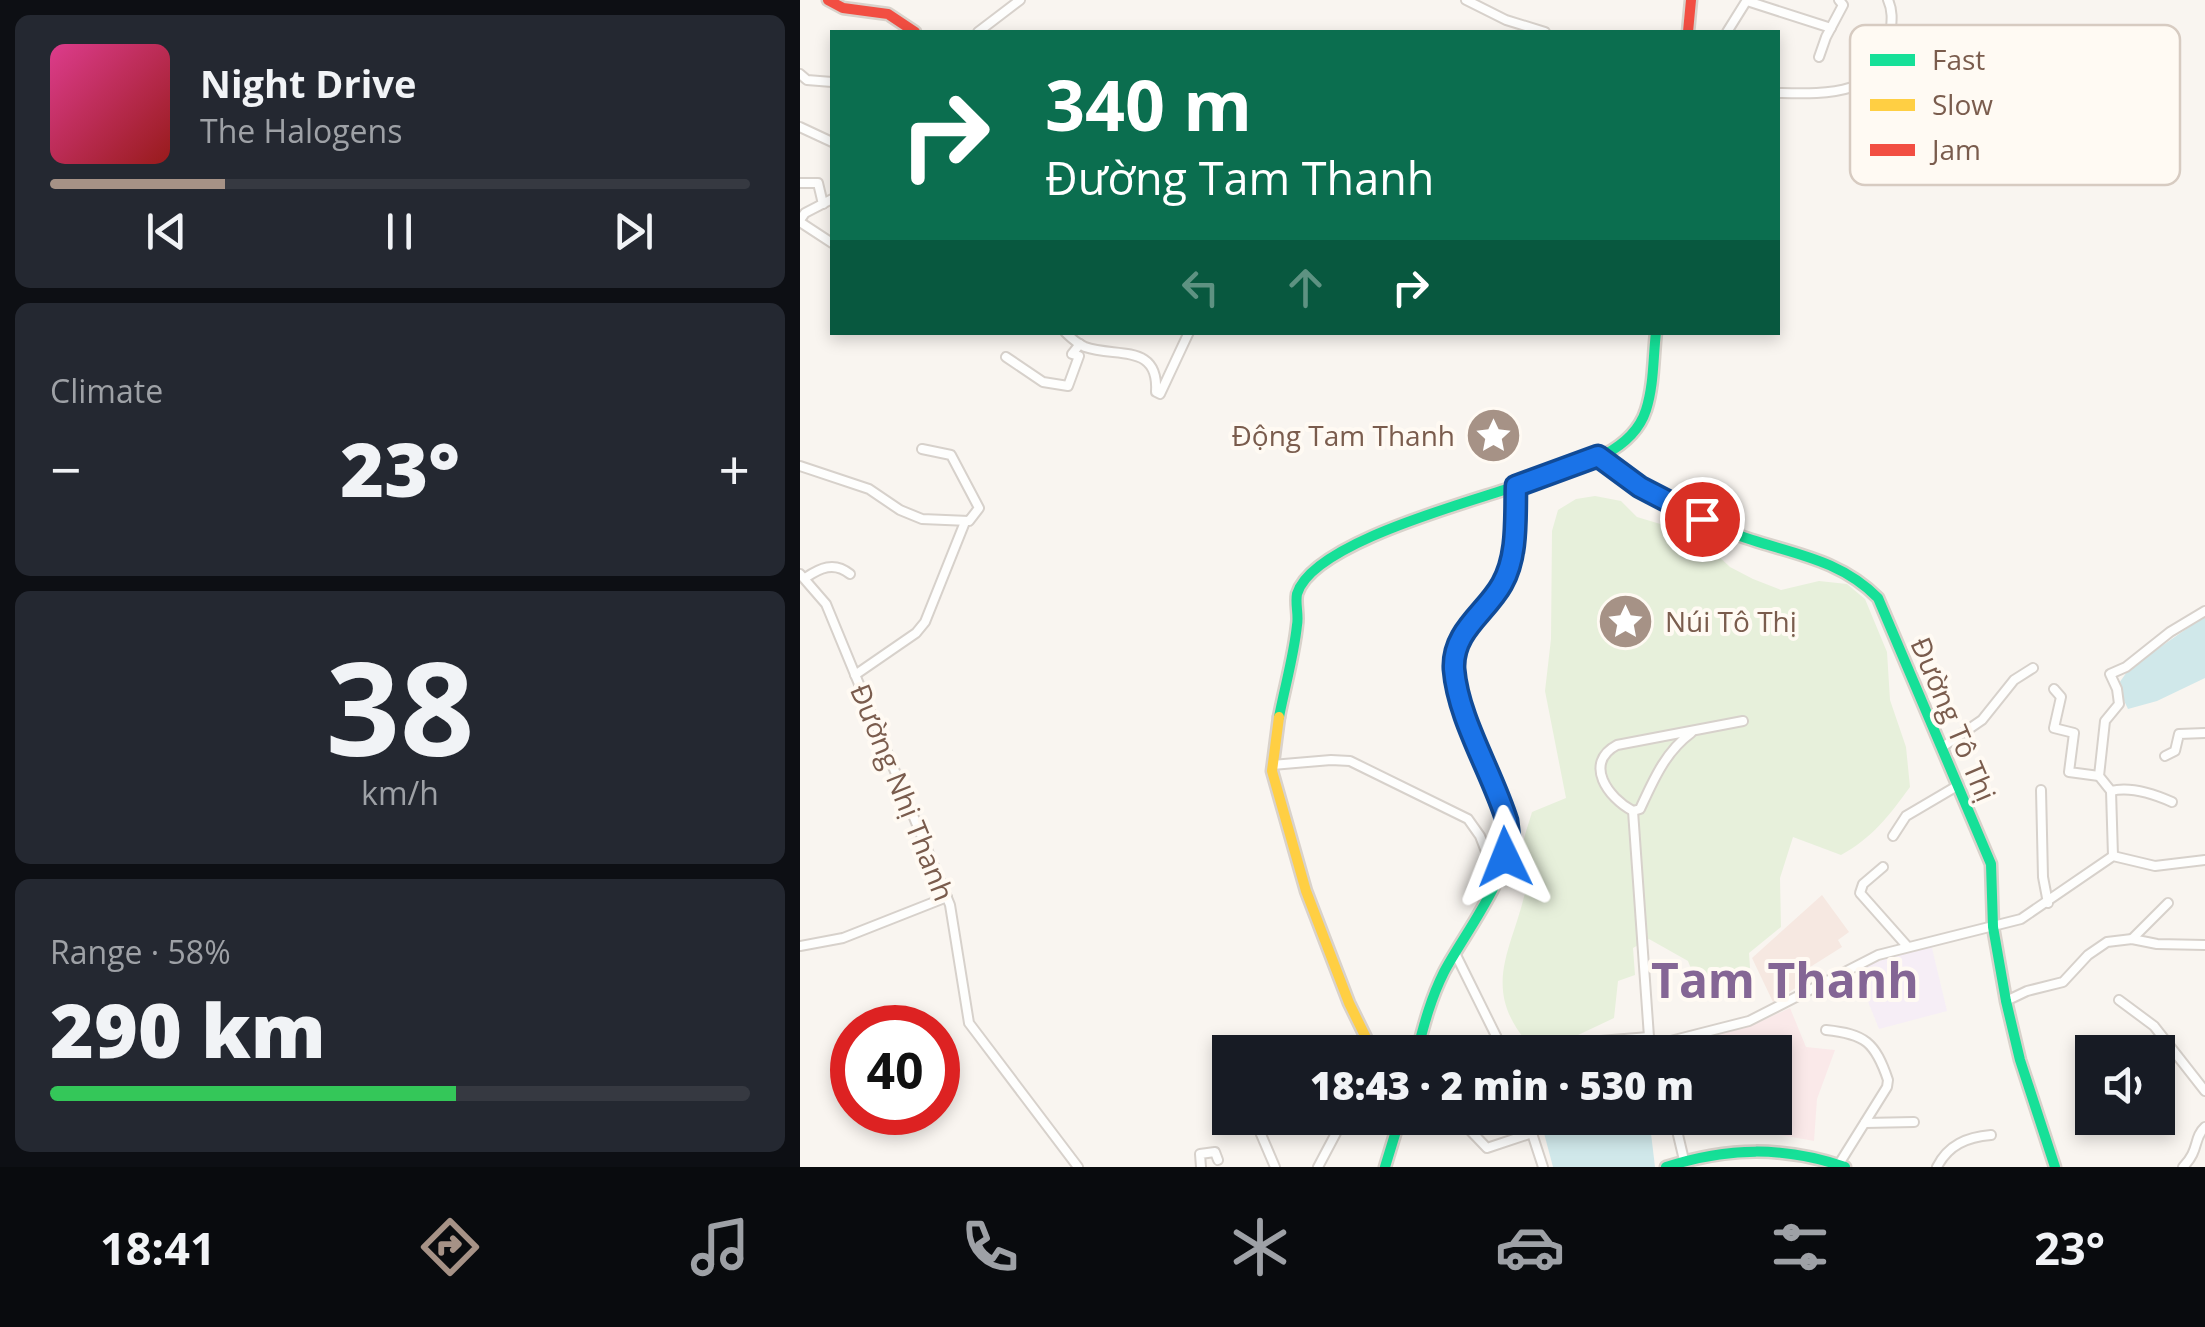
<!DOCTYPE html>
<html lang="en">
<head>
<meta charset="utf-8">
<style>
  :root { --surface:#171b24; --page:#242831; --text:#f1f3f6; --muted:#9ea1a6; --line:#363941; --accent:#a69286 }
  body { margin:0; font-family:"Open Sans",sans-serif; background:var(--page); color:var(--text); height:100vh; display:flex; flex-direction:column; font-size:38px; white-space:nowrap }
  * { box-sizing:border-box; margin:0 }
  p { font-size:32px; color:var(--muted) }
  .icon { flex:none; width:55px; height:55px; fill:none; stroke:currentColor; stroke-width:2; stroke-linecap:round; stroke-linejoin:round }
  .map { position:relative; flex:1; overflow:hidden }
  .sheet { display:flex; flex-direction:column; gap:15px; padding:15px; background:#0d0f14; width:800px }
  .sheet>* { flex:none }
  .banner { position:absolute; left:30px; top:30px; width:950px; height:305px; border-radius:0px; box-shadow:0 5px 15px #0003; background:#0b6e4f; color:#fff; overflow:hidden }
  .buttons { position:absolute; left:1275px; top:1035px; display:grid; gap:20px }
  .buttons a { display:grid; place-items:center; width:100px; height:100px; border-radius:0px; background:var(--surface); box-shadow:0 5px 15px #0003; font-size:50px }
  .speed { position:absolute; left:30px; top:1005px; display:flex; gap:20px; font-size:50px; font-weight:700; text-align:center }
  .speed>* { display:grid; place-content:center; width:130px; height:130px; border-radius:50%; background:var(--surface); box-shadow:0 5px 15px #0003; line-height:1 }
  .speed .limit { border:15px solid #d22; background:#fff; color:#111 }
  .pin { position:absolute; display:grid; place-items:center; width:85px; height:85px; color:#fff; margin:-42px; border:5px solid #fff; border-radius:50%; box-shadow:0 2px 10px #0007 }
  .me { position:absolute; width:110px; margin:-55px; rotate:358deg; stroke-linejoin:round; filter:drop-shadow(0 0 8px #0008) }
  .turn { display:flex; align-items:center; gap:35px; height:210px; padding:0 50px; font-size:45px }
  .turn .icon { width:130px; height:130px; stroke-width:2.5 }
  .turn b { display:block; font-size:70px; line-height:85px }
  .lanes { display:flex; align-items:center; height:95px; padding:0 50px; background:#0003; justify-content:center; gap:50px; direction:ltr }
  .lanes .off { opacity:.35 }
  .big { font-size:75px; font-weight:800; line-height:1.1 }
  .sheet .widget { flex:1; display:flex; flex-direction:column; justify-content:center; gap:15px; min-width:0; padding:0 35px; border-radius:15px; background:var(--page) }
  .sheet .dial { align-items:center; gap:0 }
  .dial b { font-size:130px; line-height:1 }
  .song { display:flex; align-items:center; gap:30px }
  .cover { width:120px; height:120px; border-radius:15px; background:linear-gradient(135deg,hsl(330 70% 55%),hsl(0 70% 35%)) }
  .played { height:10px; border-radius:5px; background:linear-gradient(90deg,var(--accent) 25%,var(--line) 25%) }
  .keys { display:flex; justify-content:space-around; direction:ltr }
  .heat { display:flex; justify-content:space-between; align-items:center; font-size:55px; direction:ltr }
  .charge { height:15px; border-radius:8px; background:linear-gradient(90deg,#34c759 58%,var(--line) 0) }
  .trip { position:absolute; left:412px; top:1035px; width:580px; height:100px; border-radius:0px; background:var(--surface); box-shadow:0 5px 15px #0003; font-weight:800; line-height:100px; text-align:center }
  .dock { display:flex; height:160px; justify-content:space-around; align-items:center; background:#090b0e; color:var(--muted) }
  .dock .icon { width:70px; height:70px }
  .dock .current { color:var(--accent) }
  .dock b { font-size:45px; color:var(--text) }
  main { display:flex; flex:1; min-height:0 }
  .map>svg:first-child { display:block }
  .commercial { fill:#f6e8e1 }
  .education { fill:#f6eef6 }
  .medical { fill:#fae9e9 }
  .green { fill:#e7f0db }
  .water { fill:#d0e8ea }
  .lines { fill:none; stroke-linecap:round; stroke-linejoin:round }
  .street-casing { stroke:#d7d1cb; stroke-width:12 }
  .fast-casing { stroke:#d9d2cb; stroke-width:15 }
  .slow-casing { stroke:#d9d2cb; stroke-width:15 }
  .jam-casing { stroke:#d9d2cb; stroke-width:15 }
  .street { stroke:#fefefd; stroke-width:8 }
  .fast { stroke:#16e098; stroke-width:10 }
  .slow { stroke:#ffcf43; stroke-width:10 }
  .jam { stroke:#f24e42; stroke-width:10 }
  .route-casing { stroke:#114b97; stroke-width:25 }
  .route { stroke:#1a73e8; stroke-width:18 }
  .labels { text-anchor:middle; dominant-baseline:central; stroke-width:8; stroke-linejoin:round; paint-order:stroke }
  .poi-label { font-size:28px; fill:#7a5c4d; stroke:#fffaf3; text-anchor:end }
  .street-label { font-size:28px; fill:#7a5c4d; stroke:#fffaf3 }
  .town-label { font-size:48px; font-weight:bold; fill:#846695; stroke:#fffaf3 }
  .key { fill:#fffaf3; stroke:#d7cbc1; stroke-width:2.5 }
  .key-label { font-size:28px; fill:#7a5c4d }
</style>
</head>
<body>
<main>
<section class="sheet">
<div class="widget">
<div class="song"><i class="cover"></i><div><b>Night Drive</b><p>The Halogens</p></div></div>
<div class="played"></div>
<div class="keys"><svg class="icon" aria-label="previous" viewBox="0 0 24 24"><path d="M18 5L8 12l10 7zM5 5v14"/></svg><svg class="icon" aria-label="pause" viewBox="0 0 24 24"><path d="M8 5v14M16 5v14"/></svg><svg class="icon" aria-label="next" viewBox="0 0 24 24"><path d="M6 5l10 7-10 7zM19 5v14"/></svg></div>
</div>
<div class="widget"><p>Climate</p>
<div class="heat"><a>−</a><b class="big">23°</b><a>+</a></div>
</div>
<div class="widget dial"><b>38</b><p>km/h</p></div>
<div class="widget"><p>Range · 58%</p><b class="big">290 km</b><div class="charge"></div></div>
</section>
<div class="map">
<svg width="1405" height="1167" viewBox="0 0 1405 1167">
  <rect width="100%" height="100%" fill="#f9f5f0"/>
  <polygon class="commercial" points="1022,895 1049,932 1038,940 1042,947 1007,969 1013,977 973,1002 952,958"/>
  <polygon class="education" points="1131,944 1147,1011 1079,1029 1055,969"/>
  <polygon class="medical" points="990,1008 1006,1047 1035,1050 1017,1099 1014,1141 953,1130 949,1118 975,1118 975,1052 862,1051 955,1024"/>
  <path class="green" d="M795,496L821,501L837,517L867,526L913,551L930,567L953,579L981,590L1019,581L1047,584L1065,599L1087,652L1090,700L1106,747L1110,787C1089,816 1072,838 1041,855L993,837L980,878L981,927L949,953L950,968L899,990L888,961L849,939L833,948L835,975L818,981L814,1018L759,1044L726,1041C680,985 714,947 726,888C728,878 722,868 722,858C721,843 728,826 732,812L766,798L745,691L751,639L752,531L758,510L776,499Z"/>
  <g class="water">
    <polygon points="1405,616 1405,678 1357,701 1328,709 1317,686 1336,659 1356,650"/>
    <polygon points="740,1118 845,1118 850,1125 855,1167 753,1167"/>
  </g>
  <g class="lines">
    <defs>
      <g id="street">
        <polyline points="666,0 706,20 745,32"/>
        <polyline points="947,1 1031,28"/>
        <polyline points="178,32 220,0"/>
        <polyline points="927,32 947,0"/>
        <polyline points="1019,57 1026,37 1043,5 1039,0"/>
        <polyline points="0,74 7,80 32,82"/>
        <path d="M978,93C1023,94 1085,97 1090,38C1091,25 1094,13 1088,0"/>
        <polyline points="0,127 32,142"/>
        <polyline points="0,183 18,183 23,204"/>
        <polyline points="0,220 5,213 32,199"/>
        <polyline points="0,222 32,243"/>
        <path d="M265,332C271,338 278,344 285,347C317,358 359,343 356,392L360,394L389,332"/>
        <polyline points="206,357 243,382 268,386 279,356 272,354 280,344"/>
        <polyline points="0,466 69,489 100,510 122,519 169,521 179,508 151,455 122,449"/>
        <polyline points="0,574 26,604 150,905 169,1023 278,1167"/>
        <path d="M5,578C20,568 34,561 50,574"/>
        <polyline points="55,675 116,633 125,622 165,522"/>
        <polyline points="1254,689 1261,697 1254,728 1274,733 1269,772 1299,776"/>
        <polyline points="1141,748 1182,720 1214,680 1233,668"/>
        <polyline points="1365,756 1375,751 1379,734 1405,733"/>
        <polyline points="472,765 531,760 550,761 668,819 680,836 696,877"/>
        <polyline points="1241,790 1243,877 1248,903"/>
        <path d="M1311,791C1331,786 1354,794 1372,802"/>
        <polyline points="833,811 849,1037 854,1052"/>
        <path d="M833,811C808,798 783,763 817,745L943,721"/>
        <path d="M833,811L840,809C853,781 865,752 891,733"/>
        <polyline points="1093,836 1106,816 1157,786"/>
        <polyline points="1313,856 1311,791 1299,776 1305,721 1319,704 1317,689 1310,674 1326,667 1370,632 1405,611"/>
        <polyline points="1083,867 1063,884 1060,893 1107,946"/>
        <polyline points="1332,939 1368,903"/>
        <polyline points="0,946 43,938 147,897"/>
        <polyline points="655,953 704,1052"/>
        <polyline points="1319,1000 1354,1026 1405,1091"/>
        <polyline points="1206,1001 1227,991 1263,982 1288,955 1307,942 1332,939 1357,944 1405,945"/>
        <path d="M1026,1030C1065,1034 1075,1042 1088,1080L1087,1087L1039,1164"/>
        <polyline points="851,1046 949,1021 1078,955 1221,919 1313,856 1355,866 1405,860"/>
        <polyline points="779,1052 800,1041 849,1037"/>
        <polyline points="454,1118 475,1167"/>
        <polyline points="727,1118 743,1167"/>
        <polyline points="874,1118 884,1160"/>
        <polyline points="663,1123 687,1148 732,1133"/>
        <polyline points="1065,1123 1114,1122"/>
        <polyline points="681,1125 702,1118"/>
        <polyline points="401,1167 400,1154 415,1152 418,1160"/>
        <polyline points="518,1167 544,1118"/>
        <path d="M1137,1167C1148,1145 1167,1137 1191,1135"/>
        <path d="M1383,1167C1400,1150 1393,1138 1405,1127"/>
      </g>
      <g id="fast">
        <path d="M798,456C840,485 884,515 932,533C984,553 1037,556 1078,598L1191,864L1193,927L1206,1001L1220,1060L1255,1167"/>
        <path d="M479,717C485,686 494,655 497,625C499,615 495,604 497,594C512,543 667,503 716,486"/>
        <path d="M617,1052C624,1024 631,998 644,972C664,934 709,878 709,835C709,771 643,720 656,653C662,625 689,608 702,584C718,554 715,518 716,486C759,471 830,460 846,410C854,385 853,358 856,332"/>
        <polyline points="585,1167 600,1118"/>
        <path d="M866,1167C927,1147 984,1146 1045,1167"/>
      </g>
      <polyline id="slow" points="479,717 472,771 506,891 549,1003 573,1052"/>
      <g id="jam">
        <polyline points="28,0 43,8 88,14 115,32"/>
        <polyline points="888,32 891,0"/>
      </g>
    </defs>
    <use href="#street" class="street-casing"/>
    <use href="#fast" class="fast-casing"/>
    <use href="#slow" class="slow-casing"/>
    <use href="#jam" class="jam-casing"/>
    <use href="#street" class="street"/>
    <use href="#fast" class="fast"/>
    <use href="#slow" class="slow"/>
    <use href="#jam" class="jam"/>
  </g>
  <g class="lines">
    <defs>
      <path id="route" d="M705,857L709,838L707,821C692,772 658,719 654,669C652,631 686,613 702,584C718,556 715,518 716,486L798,456L840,487L902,519"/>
    </defs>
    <use href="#route" class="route-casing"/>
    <use href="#route" class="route"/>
  </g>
  <defs>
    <symbol id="sight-disc" viewBox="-11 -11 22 22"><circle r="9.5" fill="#a69286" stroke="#fffaf3"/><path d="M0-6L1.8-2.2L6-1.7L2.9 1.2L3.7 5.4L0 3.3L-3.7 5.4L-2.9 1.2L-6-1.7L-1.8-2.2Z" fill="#fff"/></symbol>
  </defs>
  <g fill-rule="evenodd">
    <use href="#sight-disc" x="662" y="404" width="63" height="63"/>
    <use href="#sight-disc" x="794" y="590" width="63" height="63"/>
  </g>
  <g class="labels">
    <g class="poi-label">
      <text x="655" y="435">Động Tam Thanh</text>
      <text x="865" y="621" text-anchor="start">Núi Tô Thị</text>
    </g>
    <g class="street-label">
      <text transform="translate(1154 719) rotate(67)">Đường Tô Thị</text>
      <text transform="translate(103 792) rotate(68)">Đường Nhị Thanh</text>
    </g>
    <g class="town-label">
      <text x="985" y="979">Tam Thanh</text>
    </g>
  </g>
  <rect x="1050" y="25" width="330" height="160" rx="15" class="key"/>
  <rect x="1070" y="54" width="45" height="12" fill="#16e098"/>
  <rect x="1070" y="99" width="45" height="12" fill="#ffcf43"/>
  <rect x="1070" y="144" width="45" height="12" fill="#f24e42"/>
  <g class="key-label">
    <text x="1132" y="70">Fast</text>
    <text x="1132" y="115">Slow</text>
    <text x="1132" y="160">Jam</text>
  </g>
</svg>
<div class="buttons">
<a><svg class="icon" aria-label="sound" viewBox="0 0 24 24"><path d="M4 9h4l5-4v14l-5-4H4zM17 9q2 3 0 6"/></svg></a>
</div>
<div class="speed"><div class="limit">40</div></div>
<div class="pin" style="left:902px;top:519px;background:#d93025"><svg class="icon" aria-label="arrive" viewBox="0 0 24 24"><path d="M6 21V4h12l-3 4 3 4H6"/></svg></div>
<svg class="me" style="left:705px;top:857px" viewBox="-20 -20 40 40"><path d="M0-17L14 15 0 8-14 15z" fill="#1a73e8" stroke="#fff" stroke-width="4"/></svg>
<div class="trip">18:43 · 2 min · 530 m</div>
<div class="banner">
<div class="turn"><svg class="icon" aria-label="right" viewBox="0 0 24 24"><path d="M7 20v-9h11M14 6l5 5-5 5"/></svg><div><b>340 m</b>Đường Tam Thanh</div></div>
<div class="lanes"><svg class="icon off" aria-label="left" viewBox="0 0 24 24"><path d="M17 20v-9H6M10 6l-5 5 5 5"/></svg><svg class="icon off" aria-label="ahead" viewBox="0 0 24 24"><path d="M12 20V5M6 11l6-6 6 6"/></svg><svg class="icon" aria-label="right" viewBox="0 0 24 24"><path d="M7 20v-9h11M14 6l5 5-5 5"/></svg></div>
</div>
</div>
</main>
<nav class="dock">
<b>18:41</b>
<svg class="icon current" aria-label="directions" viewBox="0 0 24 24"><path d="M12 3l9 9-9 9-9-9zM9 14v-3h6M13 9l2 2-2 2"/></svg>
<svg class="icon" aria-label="music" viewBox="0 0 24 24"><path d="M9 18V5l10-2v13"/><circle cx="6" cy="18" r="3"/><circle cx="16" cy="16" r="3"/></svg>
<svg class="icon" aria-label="phone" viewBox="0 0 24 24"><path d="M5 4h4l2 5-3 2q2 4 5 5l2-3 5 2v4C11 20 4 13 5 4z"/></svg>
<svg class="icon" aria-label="climate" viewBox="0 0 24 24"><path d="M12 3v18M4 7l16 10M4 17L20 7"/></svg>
<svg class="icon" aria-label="car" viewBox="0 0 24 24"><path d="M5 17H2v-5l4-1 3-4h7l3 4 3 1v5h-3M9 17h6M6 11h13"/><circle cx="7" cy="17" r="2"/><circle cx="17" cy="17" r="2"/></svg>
<svg class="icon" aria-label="filters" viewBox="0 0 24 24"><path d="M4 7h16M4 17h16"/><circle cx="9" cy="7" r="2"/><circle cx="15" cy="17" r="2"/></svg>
<b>23°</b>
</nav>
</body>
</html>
